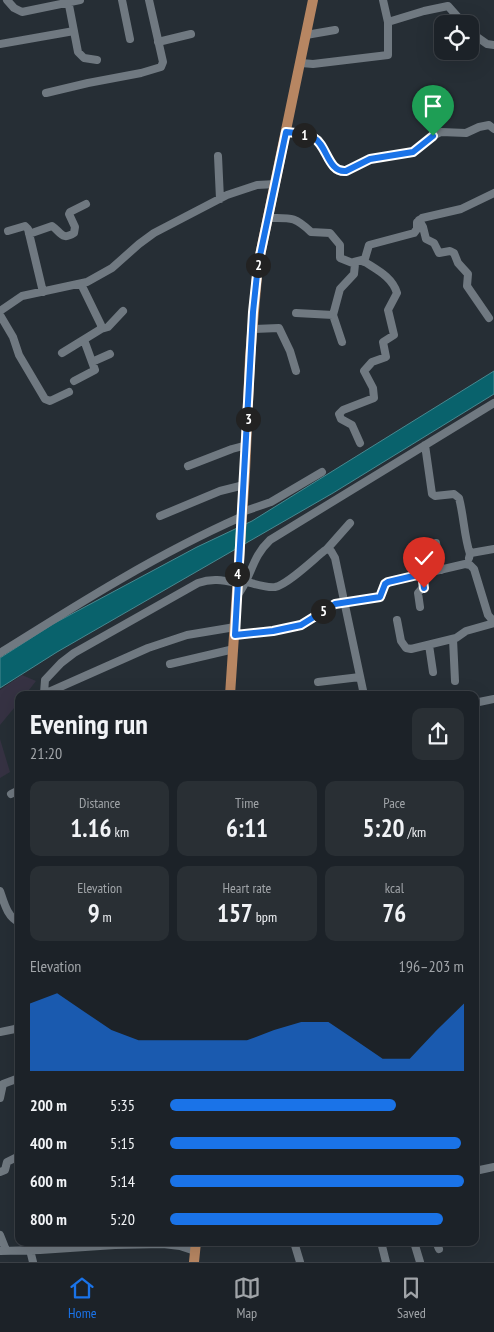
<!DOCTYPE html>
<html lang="en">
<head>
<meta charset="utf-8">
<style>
	:root { --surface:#1c2228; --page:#292f34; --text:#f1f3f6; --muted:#a0a4a8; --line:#3a3f45; --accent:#1a73e8 }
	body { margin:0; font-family:"PT Sans Narrow",sans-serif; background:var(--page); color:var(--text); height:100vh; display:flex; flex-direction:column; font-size:19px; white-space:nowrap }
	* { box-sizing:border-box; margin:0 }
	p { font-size:16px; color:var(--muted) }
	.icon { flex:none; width:28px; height:28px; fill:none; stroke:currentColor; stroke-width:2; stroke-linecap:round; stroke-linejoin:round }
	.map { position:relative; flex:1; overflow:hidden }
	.details { position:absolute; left:15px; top:691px; width:464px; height:555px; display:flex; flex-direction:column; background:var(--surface); border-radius:10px; box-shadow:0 5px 20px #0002,0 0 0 1px var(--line) }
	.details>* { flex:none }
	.buttons { position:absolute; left:434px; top:15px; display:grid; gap:10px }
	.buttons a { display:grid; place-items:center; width:45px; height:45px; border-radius:10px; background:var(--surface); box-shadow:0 5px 20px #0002,0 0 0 1px var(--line); font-size:25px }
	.pin { position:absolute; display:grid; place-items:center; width:42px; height:42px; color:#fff; margin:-51px -21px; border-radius:50% 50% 50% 0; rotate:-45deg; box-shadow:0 0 5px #0007 }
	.pin .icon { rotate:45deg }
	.km { position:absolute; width:25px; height:25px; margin:-12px; border-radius:50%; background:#222; color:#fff; font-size:14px; line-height:25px; text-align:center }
	.round { display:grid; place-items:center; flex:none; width:52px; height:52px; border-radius:10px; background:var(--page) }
	.summary { display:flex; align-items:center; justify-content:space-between; height:85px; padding:0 15px }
	h1 { font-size:28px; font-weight:700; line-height:38px }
	.metrics { display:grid; grid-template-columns:repeat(3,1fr); gap:8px; height:85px; padding:5px 15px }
	.metrics div { display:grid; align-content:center; border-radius:10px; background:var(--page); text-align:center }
	.metrics b { font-size:25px; font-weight:700 }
	.metrics small { font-size:14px; font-weight:400 }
	.metrics p { font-size:14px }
	.chart { height:140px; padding:10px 15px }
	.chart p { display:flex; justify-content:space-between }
	.chart svg { width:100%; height:90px; margin-top:5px; fill:var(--accent); opacity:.7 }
	ul { padding:0 15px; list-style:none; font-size:16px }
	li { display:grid; grid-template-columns:80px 60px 1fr; align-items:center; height:38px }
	li i { height:12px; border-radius:6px; background:var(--accent) }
	.menu { display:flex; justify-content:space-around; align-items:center; height:70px; border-top:1px solid var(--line); background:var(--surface); font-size:14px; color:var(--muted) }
	.menu a { display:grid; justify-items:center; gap:2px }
	.menu .current { color:var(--accent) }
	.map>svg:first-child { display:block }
	.industrial { fill:#363243 }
	.water { fill:#09626c; stroke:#488890 }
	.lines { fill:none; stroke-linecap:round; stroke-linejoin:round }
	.minor { stroke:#707981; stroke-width:8 }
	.major { stroke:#b78662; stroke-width:10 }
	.route-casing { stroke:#fff; stroke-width:10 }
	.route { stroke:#1a73e8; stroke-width:6 }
</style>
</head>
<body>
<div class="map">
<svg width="494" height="1262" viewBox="0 0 494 1262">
	<rect width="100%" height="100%" fill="#262e35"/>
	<!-- industrial -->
	<path class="industrial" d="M 22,675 L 36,681 L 25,695 L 19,695 L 19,702 L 0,725 L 0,690 Z
		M 0,739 L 10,772 L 0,778 Z"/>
	<!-- water -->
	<path class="water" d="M 494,371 L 494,394 L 333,493 L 57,652 L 0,688 L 0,658 L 53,624 L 197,547 L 252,521 Z"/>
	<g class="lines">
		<!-- minor -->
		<path class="minor" d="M 7,0 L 14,8 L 22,12 L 80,0
			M 68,0 L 78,52 L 84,58 L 97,60
			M 122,0 L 130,39
			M 388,22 L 424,11 L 448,6 L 464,24
			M 470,32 L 487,44 L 494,45
			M 306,35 L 335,30
			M 158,42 L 191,34
			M 0,44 L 74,31
			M 301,63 L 313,64 L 388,55 L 388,22 L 383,0
			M 46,93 L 88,83 L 141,73 L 161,67 L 163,62 L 149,0
			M 286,132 C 294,133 306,133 314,138 C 327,145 327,166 342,171 L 350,169 L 370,159 L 413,152 L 433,136 L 441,132 L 466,133 L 479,127 L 489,125 L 494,129
			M 218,156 L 220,199
			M 268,218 C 291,218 294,216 311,232 L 330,233 L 340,245 L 340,258 L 355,264 L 354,274 L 340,289 L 333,315 L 342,342
			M 419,220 L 423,227 L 426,239 L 434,243 L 439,253 L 450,251 L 454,253 L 458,263 L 468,274 L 467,286 L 489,318
			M 8,231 L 25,226 L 28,229 L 43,292
			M 29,234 L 52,226 C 61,232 62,241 74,233 L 75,227 L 69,214 L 70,212 L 86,204
			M 354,262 L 362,260 C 375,269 392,276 397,293 L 388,310 L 394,335 L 383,342 L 386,357 L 372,362 L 364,371 L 373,388 L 374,398 L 343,410 L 339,414 L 341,419 L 352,425 L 360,443
			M 364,262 L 369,245 L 414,233 L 417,229 L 417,222 L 422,218 L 461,209 L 494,193
			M 0,311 L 22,296 L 87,282 L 112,268 L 139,244 L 154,233 L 227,195 L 257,185 L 276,184
			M 296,313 L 333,315
			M 0,315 L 13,337 L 19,355 L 45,399 L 50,401 L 69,392
			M 101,329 L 108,327 L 123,311
			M 252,329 L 279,328 L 290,351 L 296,371
			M 62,353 L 101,329 L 101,325 L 81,284
			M 92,362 L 110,354
			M 74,381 L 95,370 L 84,340
			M 425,445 L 432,494 L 435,496 L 454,494 L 459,498 C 464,517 464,536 470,554
			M 188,466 L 232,449 L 247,445
			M 242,512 L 271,502 L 322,472
			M 160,516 L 220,491 L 244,485
			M 436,543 L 441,570
			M 327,549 L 350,523
			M 469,558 L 470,554 L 471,553 L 494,549
			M 247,582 C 255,584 266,588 275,587 C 287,585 314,559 324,551 L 327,549 L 331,551 L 335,558 L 364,695
			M 237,596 C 252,577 251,558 270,540 L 494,403
			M 420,607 L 418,593 L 424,586 L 422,574
			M 397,620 L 401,641 L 406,648 L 411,649 L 456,638 L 466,631 L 494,623
			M 235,635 L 273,631 L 301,625 L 335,604 L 380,597 L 385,584 L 388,582 L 465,564 L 470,565 L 474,569 L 488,615 L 494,622
			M 453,639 L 455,681
			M 429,645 L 433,672
			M 0,653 C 78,604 157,554 241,517
			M 170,664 L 234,649
			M 318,682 L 360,677
			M 44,693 L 45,680 L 61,663 L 74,653 L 198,583 C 212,578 222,580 237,583
			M 42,695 L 148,648 L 187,635 L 235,627
			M 479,702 L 494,699
			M 11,794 L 19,790
			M 0,891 C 4,902 7,917 19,922
			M 0,1032 L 15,1029 L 19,1026
			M 0,1098 L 3,1084 L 19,1078
			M 475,1171 L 494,1167
			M 0,1172 L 5,1170 L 7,1162 L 19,1156
			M 0,1235 L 6,1250
			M 294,1242 L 300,1262
			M 381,1242 L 386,1262
			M 414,1242 L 420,1262
			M 436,1242 L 439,1249
			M 30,1250 L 33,1262
			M 0,1251 L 40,1250 L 115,1245 L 163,1244 L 180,1246 L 195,1251"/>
		<!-- major -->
		<path class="major" d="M 230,695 L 245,472 L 250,357 L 258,265 L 313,0
			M 194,1262 L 196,1242"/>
	</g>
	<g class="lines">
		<defs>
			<path id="route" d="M 424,588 L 422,574 L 388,582 L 385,584 L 380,597 L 335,604 L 301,625 L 273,631 L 235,635 L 253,312 L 258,265 L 286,132 C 294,133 306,133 314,138 C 327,145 328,173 346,171 L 370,159 L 413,152 L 433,136"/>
		</defs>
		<!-- route casing -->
		<use href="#route" class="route-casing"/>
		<!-- route -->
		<use href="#route" class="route"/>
	</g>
</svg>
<div class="buttons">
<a><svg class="icon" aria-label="locate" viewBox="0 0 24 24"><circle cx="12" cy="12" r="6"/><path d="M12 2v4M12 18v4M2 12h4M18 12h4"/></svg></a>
</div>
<div class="pin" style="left:433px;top:136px;background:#1e9e55"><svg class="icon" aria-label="arrive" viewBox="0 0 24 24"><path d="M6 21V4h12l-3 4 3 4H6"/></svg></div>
<div class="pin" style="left:424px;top:588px;background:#d93025"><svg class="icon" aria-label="check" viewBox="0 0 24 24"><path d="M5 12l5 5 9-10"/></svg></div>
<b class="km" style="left:304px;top:135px">1</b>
<b class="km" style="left:258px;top:265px">2</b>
<b class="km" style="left:248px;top:419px">3</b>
<b class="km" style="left:237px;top:574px">4</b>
<b class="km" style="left:323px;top:611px">5</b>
<section class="details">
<div class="summary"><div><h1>Evening run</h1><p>21:20</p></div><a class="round"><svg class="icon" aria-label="share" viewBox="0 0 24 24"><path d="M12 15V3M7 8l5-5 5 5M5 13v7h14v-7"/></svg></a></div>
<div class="metrics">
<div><p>Distance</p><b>1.16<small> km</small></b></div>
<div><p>Time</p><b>6:11</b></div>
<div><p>Pace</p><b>5:20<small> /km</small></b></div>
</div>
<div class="metrics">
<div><p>Elevation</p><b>9<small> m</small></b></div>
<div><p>Heart rate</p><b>157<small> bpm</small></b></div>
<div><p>kcal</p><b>76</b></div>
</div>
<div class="chart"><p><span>Elevation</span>196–203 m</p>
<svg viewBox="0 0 160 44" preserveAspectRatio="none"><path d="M0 44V11L10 6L20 15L30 24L40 29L50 29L60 29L70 29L80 29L90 24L100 20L110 20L120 29L130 38L140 38L150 24L160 11V44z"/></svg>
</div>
<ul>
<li><b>200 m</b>5:35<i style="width:77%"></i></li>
<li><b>400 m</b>5:15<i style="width:99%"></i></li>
<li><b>600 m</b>5:14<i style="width:100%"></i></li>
<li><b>800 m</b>5:20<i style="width:93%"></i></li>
</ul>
</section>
</div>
<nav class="menu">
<a class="current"><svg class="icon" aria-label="home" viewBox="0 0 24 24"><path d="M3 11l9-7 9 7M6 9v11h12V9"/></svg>Home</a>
<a><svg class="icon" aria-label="map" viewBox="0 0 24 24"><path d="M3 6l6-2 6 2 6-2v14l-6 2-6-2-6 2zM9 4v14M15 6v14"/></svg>Map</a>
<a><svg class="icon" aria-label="saved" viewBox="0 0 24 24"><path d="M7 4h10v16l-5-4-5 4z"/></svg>Saved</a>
</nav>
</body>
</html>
